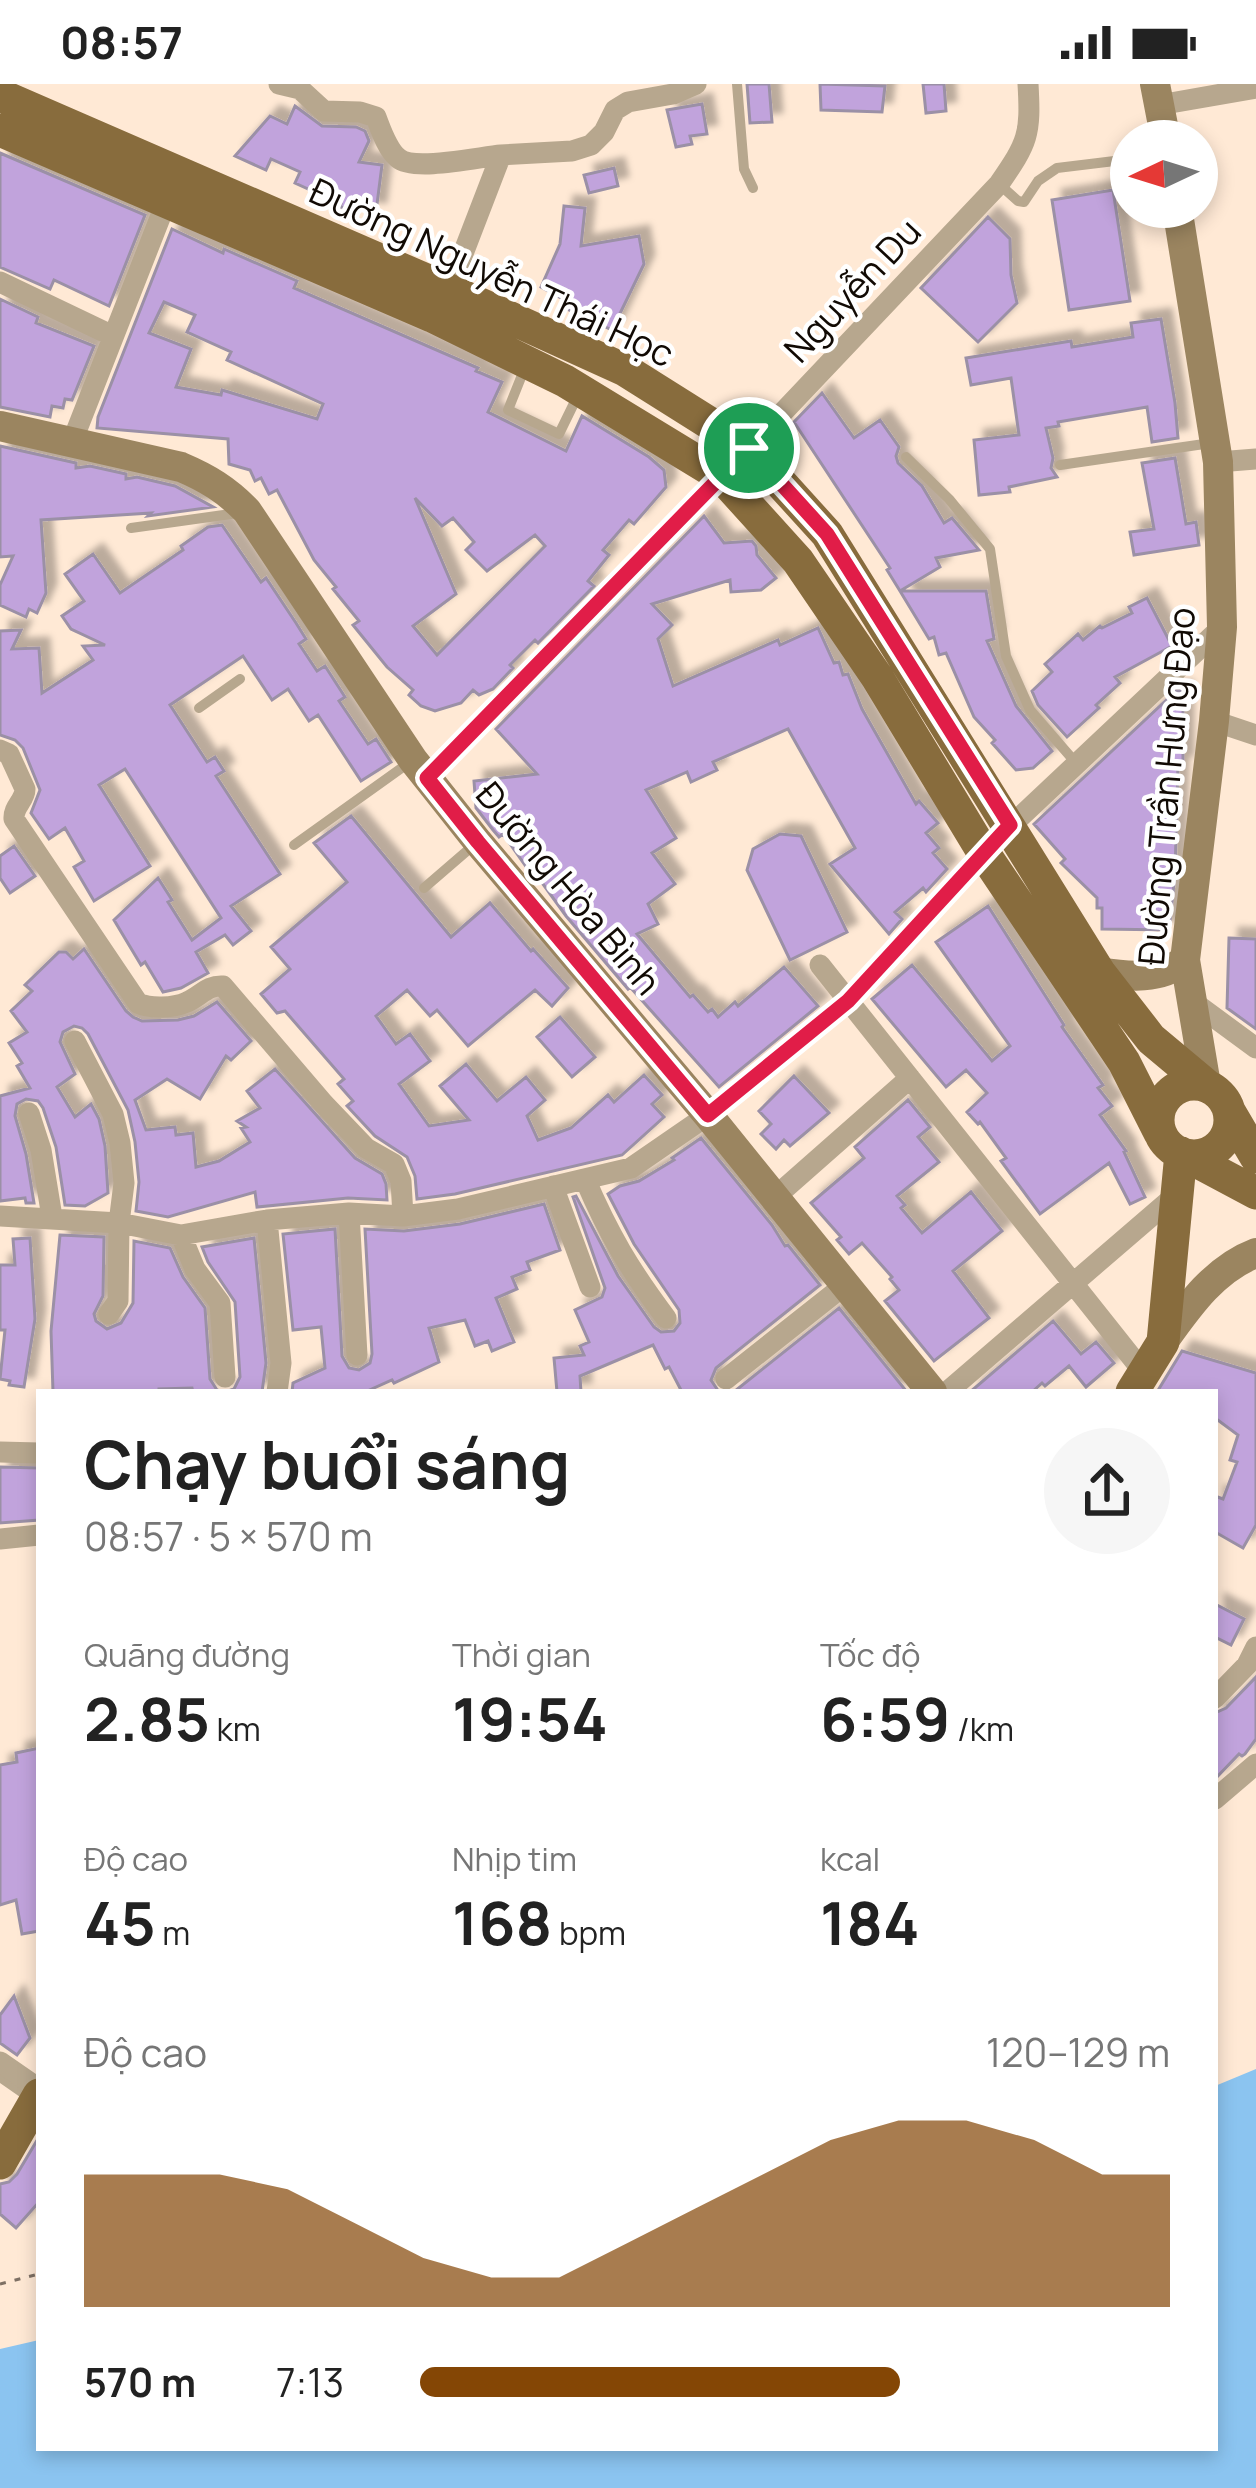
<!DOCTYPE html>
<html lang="vi">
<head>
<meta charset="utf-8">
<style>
	:root { --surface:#fff; --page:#f6f6f6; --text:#222; --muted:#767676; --accent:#844605 }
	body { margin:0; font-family:Manrope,sans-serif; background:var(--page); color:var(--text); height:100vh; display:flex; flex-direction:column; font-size:45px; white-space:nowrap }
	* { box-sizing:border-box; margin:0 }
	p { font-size:39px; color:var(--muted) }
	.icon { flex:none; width:66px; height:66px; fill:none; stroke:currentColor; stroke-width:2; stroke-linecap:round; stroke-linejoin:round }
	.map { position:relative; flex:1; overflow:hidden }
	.side { position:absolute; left:36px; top:1305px; width:1182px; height:1062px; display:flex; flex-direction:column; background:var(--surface); border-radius:0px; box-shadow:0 6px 18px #0003 }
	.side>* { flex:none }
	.needle { width:78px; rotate:266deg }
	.buttons { position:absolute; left:1110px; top:36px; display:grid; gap:24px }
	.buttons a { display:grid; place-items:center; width:108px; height:108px; border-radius:50%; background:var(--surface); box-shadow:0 6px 18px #0003; font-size:60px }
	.pin { position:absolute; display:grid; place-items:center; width:102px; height:102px; color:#fff; margin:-51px; border:6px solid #fff; border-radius:50%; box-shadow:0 3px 12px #0007 }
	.round { display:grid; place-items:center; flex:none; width:126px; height:126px; border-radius:63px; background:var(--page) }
	.head { display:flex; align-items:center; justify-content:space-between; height:204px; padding:0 48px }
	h1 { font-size:66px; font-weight:700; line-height:90px }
	.metrics { display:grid; grid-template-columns:repeat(3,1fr); gap:18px; height:204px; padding:12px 48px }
	.metrics div { display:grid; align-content:center }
	.metrics b { font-size:60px; font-weight:700 }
	.metrics small { font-size:33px; font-weight:400 }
	.metrics p { font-size:33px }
	.chart { height:336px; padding:24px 48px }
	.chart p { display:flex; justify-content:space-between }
	.chart svg { width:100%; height:216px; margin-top:12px; fill:var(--accent); opacity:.7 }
	ul { padding:0 48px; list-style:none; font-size:39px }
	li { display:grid; grid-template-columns:192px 144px 1fr; align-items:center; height:90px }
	li i { height:30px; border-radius:15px; background:var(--accent) }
	.status { display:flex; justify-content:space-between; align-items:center; height:84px; padding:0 60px; background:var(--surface); direction:ltr }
	.status svg { height:33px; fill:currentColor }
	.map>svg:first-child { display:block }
	.water { fill:#8bc4f0 }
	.building { fill:#c1a3dc; stroke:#9b90a6; stroke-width:3; fill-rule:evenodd; filter:url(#shadow) }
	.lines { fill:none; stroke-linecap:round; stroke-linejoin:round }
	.path { stroke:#7e7064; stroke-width:3; stroke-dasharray:6 9; stroke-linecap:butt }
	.lane { stroke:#b7a78e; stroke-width:10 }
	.street { stroke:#b7a78e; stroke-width:21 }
	.secondary { stroke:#9b8560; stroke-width:30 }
	.primary { stroke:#886c3d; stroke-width:33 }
	.route-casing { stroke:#fff; stroke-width:24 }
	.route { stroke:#e11d48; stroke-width:15 }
	.labels { text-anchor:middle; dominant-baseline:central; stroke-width:9; stroke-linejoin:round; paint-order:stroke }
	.street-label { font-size:36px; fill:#110a04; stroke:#fff }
</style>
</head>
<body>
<div class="status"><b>08:57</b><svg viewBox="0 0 49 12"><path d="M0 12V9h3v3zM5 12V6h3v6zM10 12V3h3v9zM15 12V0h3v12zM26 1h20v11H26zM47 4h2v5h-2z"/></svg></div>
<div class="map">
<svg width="1256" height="2404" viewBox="0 0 1256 2404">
	<defs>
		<filter id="shadow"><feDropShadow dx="10" dy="-10" stdDeviation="3" flood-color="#0004"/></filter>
	</defs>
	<rect width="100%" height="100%" fill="#ffe9d5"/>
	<!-- water -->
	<path class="water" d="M 1256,1985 L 1256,2404 L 0,2404 L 0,2265 L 39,2256 L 39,2364 L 1215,2364 L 1215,2002 Z"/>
	<!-- building -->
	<path class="building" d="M 747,0 L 769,0 L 772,38 L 750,39 Z
		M 820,0 L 885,2 L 882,28 L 821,26 Z
		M 923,0 L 944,0 L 946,27 L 926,29 Z
		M 702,20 L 707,50 L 690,52 L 692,60 L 676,63 L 667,26 Z
		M 295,22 L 322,42 L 356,43 L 365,47 L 369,57 L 359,78 L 382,81 L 376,128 L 340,123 L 341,120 L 295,99 L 300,88 L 271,75 L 266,86 L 235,72 L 270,32 L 287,40 Z
		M 0,69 L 145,131 L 109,222 L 54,196 L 50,205 L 0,183 Z
		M 614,84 L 618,102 L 589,109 L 584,91 Z
		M 1113,106 L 1130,217 L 1069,226 L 1052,116 Z
		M 564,122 L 585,124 L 581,162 L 639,152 L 644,180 L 612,246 L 567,225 L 570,219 L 541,203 L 560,160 Z
		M 988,133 L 1010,155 L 1011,191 L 1017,219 L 978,258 L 921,204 Z
		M 172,145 L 223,169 L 224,165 L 297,197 L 294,204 L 478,284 L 476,287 L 502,298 L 488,328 L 566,367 L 582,332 L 649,373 L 664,386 L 666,403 L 634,440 L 629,436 L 603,466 L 609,471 L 588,497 L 594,502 L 538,559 L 535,556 L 510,581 L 513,584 L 493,605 L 479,611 L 473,606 L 461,619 L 435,627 L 421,622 L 409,611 L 413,606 L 387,583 L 353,541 L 359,537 L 333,505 L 336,503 L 314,476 L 277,406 L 269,410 L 261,394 L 255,397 L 250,386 L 229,380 L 228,355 L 97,344 L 98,333 ZM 164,218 L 195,231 L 187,248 L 231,268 L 227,276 L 323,320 L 317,335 L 222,306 L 221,311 L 176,303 L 191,265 L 149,249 ZM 415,414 L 442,442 L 453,434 L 474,458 L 466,466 L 487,487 L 535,451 L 545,462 L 437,571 L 413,542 L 456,510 Z
		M 0,215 L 38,233 L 36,239 L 94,262 L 72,316 L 65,315 L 63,324 L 52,322 L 50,333 L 0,323 Z
		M 1161,235 L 1175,319 L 1178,354 L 1152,358 L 1147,323 L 1058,338 L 1059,342 L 1046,344 L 1053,374 L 1051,384 L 1057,393 L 1009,403 L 1010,408 L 979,411 L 974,356 L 1019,351 L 1011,294 L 971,301 L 966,274 L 1071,257 L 1072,263 L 1133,253 L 1131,239 Z
		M 822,309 L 854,354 L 880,336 L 899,363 L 896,372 L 898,379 L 922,402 L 944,439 L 952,434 L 979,466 L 936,474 L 940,483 L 900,507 L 887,486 L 890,484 L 794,338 Z
		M 0,362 L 76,379 L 76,384 L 90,382 L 126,390 L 126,395 L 137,393 L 175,402 L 213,423 L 148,432 L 151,429 L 41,436 L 46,509 L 37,529 L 29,525 L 26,533 L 0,521 L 0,501 L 13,472 L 0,473 Z
		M 1175,374 L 1186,440 L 1196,438 L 1199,461 L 1134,471 L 1130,448 L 1154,445 L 1142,379 Z
		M 704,432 L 724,459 L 752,457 L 756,462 L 757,471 L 776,494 L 761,506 L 731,508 L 730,496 L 652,520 L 672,541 L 658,555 L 673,602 L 778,556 L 780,561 L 818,544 L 834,579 L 839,578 L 843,591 L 848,590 L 862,625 L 916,720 L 919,717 L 938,739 L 926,749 L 939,764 L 933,769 L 947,785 L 926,808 L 923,804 L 895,828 L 902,835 L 889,850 L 830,780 L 855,764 L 788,645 L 713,678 L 717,686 L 691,698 L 687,688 L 646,706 L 676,754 L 652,769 L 675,800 L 648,820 L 658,840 L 637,850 L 690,913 L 693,911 L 708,928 L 712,925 L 718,933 L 735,918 L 738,922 L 784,883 L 818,922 L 719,1003 L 630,903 L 628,905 L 566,832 L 530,782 L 527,784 L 503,750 L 499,753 L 493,746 L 476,724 L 474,697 L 537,690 L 496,645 Z
		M 222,441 L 261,498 L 266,494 L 296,539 L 306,555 L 299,560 L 317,587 L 325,582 L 345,613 L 339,617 L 368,660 L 376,655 L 391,678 L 361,697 L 318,631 L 309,637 L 288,605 L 272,616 L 243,572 L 170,621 L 207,678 L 215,673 L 224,687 L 216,692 L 280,790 L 231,822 L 251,847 L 233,861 L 225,851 L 196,868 L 208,889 L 181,904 L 163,908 L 145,878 L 141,881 L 114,836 L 158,794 L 172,816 L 168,818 L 192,856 L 221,834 L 125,685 L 99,701 L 150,782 L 94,817 L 74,783 L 84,777 L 65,744 L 49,755 L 31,729 L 40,706 L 23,664 L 15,656 L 0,651 L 0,547 L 21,546 L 12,565 L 39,564 L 42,609 L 93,576 L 83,562 L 105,561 L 71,545 L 62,532 L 84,517 L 65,490 L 93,470 L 120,509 L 183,466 L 181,462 L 208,443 Z
		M 900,507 L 986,507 L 994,555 L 987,557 L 1016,622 L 1052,667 L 1033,684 L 1016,686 L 992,659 L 995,656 L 974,633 L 946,569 L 939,571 L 934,553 L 929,555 Z
		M 1147,514 L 1172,562 L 1115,593 L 1120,599 L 1096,621 L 1099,624 L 1067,653 L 1038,621 L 1032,607 L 1052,588 L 1045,580 L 1078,550 L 1083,556 L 1100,542 L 1102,544 L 1132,529 L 1129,523 Z
		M 1176,607 L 1183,607 L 1183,681 L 1178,681 L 1175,790 L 1169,846 L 1102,845 L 1102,824 L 1097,824 L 1097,814 L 1061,779 L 1065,775 L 1034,740 Z
		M 351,732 L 451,853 L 490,819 L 531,867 L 533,865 L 568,904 L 552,922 L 535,906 L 468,962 L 437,926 L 430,932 L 407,906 L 376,932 L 396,960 L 410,950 L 430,977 L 399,1000 L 429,1042 L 469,1036 L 440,1002 L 466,980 L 497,1017 L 526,993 L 545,1016 L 527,1032 L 538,1056 L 571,1044 L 608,1011 L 614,1018 L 644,991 L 662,1011 L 652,1020 L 664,1033 L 622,1071 L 455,1110 L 417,1115 L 415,1092 L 407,1073 L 375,1052 L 347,1022 L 353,1017 L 338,1000 L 344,995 L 285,927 L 277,929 L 261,910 L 290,885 L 271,863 L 347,798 L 314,759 Z
		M 780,750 L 801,752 L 847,848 L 790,876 L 747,786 L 753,765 Z
		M 14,762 L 35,792 L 10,809 L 0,794 L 0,772 Z
		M 988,822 L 1064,941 L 1062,943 L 1103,1001 L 1098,1004 L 1112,1022 L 1100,1031 L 1126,1067 L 1124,1068 L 1145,1113 L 1130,1120 L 1109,1079 L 1040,1130 L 1001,1077 L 1006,1074 L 980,1038 L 978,1040 L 967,1028 L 987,1009 L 966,986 L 946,1003 L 872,915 L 912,881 L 992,977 L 1010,962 L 936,858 Z
		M 1229,854 L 1256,855 L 1256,945 L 1227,924 Z
		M 84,865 L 126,927 L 133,933 L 142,937 L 178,936 L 194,932 L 217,918 L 251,957 L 231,976 L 226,972 L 200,1015 L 167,995 L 135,1016 L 146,1046 L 175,1043 L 176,1051 L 193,1049 L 196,1083 L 219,1077 L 250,1058 L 241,1044 L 246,1043 L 237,1037 L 260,1024 L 247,1007 L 275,985 L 355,1074 L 382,1090 L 386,1100 L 387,1116 L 348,1114 L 257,1123 L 255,1108 L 168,1133 L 136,1127 L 139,1098 L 135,1058 L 128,1026 L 88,950 L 82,944 L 74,942 L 63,948 L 60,958 L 75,990 L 57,1003 L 75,1033 L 91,1020 L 99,1035 L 105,1062 L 108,1109 L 85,1122 L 65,1121 L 56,1063 L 43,1024 L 38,1017 L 26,1015 L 17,1020 L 15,1032 L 26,1070 L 34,1119 L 26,1119 L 25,1114 L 0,1117 L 0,1012 L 30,1004 L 17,982 L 22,979 L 9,959 L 27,948 L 11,927 L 32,907 L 25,901 L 59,868 L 66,868 L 73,875 Z
		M 560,933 L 595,973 L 572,993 L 537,953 Z
		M 794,992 L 829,1029 L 790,1062 L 784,1056 L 776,1065 L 761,1050 L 771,1040 L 759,1027 Z
		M 908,1016 L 930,1043 L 918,1053 L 939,1078 L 897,1112 L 905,1121 L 901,1124 L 922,1149 L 971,1108 L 1002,1147 L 953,1187 L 989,1234 L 934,1277 L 885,1217 L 899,1206 L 890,1195 L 892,1193 L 862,1159 L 849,1170 L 837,1156 L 841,1153 L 811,1119 L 864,1074 L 855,1063 Z
		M 701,1054 L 772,1141 L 785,1162 L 788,1161 L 820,1201 L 716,1284 L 711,1296 L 719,1308 L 682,1308 L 669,1283 L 665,1285 L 653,1261 L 580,1292 L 581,1308 L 557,1308 L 554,1274 L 584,1271 L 580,1262 L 589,1258 L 575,1226 L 602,1213 L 605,1204 L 573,1113 L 576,1112 L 618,1192 L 654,1243 L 661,1248 L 674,1247 L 680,1239 L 679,1226 L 634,1160 L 608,1110 L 620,1102 L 639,1097 L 674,1076 L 672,1074 Z
		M 544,1120 L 560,1166 L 527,1178 L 530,1186 L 512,1193 L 517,1205 L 496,1214 L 514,1258 L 492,1267 L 488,1257 L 475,1262 L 465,1236 L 429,1244 L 439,1278 L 394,1299 L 392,1296 L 365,1308 L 292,1308 L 293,1299 L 325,1284 L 321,1243 L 293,1246 L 283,1150 L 335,1145 L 342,1272 L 349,1284 L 359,1286 L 370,1279 L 372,1270 L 365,1145 L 404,1147 L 460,1140 Z
		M 60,1151 L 104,1153 L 103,1212 L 94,1230 L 96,1237 L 107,1245 L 121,1239 L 133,1219 L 134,1157 L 170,1164 L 183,1193 L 205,1224 L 210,1295 L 217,1306 L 225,1308 L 234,1305 L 240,1293 L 235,1218 L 208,1178 L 202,1163 L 254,1154 L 266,1279 L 262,1308 L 193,1308 L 192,1304 L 159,1305 L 159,1308 L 53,1308 L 51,1247 Z
		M 30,1154 L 35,1235 L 24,1303 L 9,1301 L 10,1297 L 0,1295 L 5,1246 L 0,1246 L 0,1181 L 15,1181 L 13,1155 Z
		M 839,1224 L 907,1308 L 733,1308 L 735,1307 Z
		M 1053,1237 L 1081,1270 L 1096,1258 L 1114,1279 L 1086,1303 L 1069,1282 L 1045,1302 L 1042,1299 L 1032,1308 L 970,1308 Z
		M 1182,1267 L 1256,1289 L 1256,1441 L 1243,1464 L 1215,1448 L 1215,1412 L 1223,1415 L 1237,1378 L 1230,1376 L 1238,1351 L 1215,1334 L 1215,1308 L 1157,1308 Z
		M 0,1383 L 39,1384 L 39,1436 L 0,1439 Z
		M 1215,1520 L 1244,1535 L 1231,1561 L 1215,1553 Z
		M 1256,1593 L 1256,1655 L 1245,1670 L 1242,1672 L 1239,1670 L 1215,1695 L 1215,1629 L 1226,1624 Z
		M 39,1664 L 39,1847 L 22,1850 L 16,1816 L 0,1821 L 0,1681 L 17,1678 L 16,1669 Z
		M 14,1912 L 30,1954 L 17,1971 L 0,1959 L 0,1931 Z
		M 39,2053 L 39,2118 L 16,2144 L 0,2130 L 0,2100 L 9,2098 L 17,2090 Z"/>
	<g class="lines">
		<!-- path -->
		<path class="path" d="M 0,2200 L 39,2190"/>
		<!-- lane -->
		<path class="lane" d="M 737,0 L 744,85 L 753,104
			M 999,100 L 1018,117 L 1024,118 L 1038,97 L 1057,84 L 1131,75
			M 526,281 L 508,326 L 559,350 L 579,309
			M 906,373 L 949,415 L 990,465 L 1006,572 L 1030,626 L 1076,679
			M 1060,381 L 1211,359
			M 131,444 L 238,429
			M 199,624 L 240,595
			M 294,761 L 410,678
			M 424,804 L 475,760
			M 0,1993 L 33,2016"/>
		<!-- street -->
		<path class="street" d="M 279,0 L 300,5 L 324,27 L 360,28 L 376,33 C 381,46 387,65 398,74 C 414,88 479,73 501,71
			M 1159,21 L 1256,4
			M 0,198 L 113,252
			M 449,206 L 501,71 L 572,67 L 591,61 L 604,48 L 615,26 L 628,18 L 673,10 L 696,0
			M 72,358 L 167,116
			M 1218,378 L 1256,375
			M 1214,637 L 1256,651
			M 0,666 L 9,670 L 25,705 C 25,717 13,722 14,735 L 138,919 C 150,925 174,924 187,918 C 201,912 207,901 223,902 L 324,1020 L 366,1064 L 394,1080 L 401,1097 L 403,1132
			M 427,694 L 749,364 L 999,100 C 1028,58 1031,51 1028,0
			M 820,881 L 1145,1290
			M 1192,917 L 1256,964
			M 75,957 L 113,1030 L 120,1059 L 124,1099 L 119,1139 L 118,1217 L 109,1230
			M 29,1029 L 41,1066 L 52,1133
			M 585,1095 C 609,1151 630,1186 666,1234
			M 553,1102 L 590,1203
			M 775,1113 L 910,994
			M 349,1129 L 357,1271
			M 0,1132 L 119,1139 L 181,1151 L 267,1136 L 349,1129 L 403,1132 L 458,1125 L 631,1084 L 708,1031 L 848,917 L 983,768 L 1222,543
			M 267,1136 L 281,1279 L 277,1308
			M 181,1151 L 195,1185 L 220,1219 L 225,1293
			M 726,1295 L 846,1200
			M 947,1308 L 1177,1110
			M 0,1368 L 39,1369
			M 0,1455 L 39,1451
			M 1215,1614 L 1247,1581 L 1256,1563
			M 1215,1715 L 1256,1680
			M 0,1978 L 39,2005"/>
		<!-- secondary -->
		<path class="secondary" d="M 1155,0 L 1166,57
			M 1177,123 L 1218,378 L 1222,543 L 1214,637 L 1185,876 L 1206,1001
			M 0,342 L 181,383 C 207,394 227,406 247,427 L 413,676 L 478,758 L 708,1031 L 932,1308
			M 1099,888 C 1129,893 1160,896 1185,876
			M 1163,1258 C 1188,1223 1214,1185 1256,1169"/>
		<!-- primary -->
		<path class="primary" d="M 0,11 L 449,206 L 625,286 L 749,364 L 827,450 L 1099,888 L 1151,955 L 1206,1001
			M 0,46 L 432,232 L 565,297 L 721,392 L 798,477 L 877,593 L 983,768 L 1124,978 L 1160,1049
			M1158 1036a36 36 0 1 1 72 0a36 36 0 1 1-72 0Z
			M 1229,1027 L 1256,1073
			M 1132,1308 L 1163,1258 L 1181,1069 L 1256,1109
			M 0,2079 L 39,2011"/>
	</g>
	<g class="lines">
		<defs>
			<path id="route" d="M 749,364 L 827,450 L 1010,741 L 848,917 L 708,1031 L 478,758 L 427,694 Z"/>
		</defs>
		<!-- route casing -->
		<use href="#route" class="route-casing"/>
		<!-- route -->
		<use href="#route" class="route"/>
	</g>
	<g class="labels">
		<!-- street labels -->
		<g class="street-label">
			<text transform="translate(492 188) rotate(25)">Đường Nguyễn Thái Học</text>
			<text transform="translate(852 206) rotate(-47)">Nguyễn Du</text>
			<text transform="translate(1166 702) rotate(-85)">Đường Trần Hưng Đạo</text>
			<text transform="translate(569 804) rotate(50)">Đường Hòa Bình</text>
		</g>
	</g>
</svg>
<div class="buttons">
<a><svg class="needle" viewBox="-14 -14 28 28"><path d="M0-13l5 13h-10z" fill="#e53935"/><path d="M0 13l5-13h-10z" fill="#767676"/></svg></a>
</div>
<div class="pin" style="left:749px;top:364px;background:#1e9e55"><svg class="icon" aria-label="arrive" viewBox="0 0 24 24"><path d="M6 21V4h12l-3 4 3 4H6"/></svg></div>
<section class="side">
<div class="head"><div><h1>Chạy buổi sáng</h1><p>08:57 · 5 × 570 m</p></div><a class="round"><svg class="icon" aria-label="share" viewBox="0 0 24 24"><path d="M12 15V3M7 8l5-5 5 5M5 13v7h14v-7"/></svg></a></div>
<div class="metrics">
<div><p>Quãng đường</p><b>2.85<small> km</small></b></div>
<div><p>Thời gian</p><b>19:54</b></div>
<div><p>Tốc độ</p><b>6:59<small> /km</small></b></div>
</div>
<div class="metrics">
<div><p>Độ cao</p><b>45<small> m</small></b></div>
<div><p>Nhịp tim</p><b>168<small> bpm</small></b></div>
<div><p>kcal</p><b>184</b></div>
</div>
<div class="chart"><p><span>Độ cao</span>120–129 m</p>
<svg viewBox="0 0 160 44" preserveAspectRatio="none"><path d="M0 44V17L10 17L20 17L30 20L40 27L50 34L60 38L70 38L80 31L90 24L100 17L110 10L120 6L130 6L140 10L150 17L160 17V44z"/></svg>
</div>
<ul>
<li><b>570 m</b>7:13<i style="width:64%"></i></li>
</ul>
</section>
</div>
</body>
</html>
